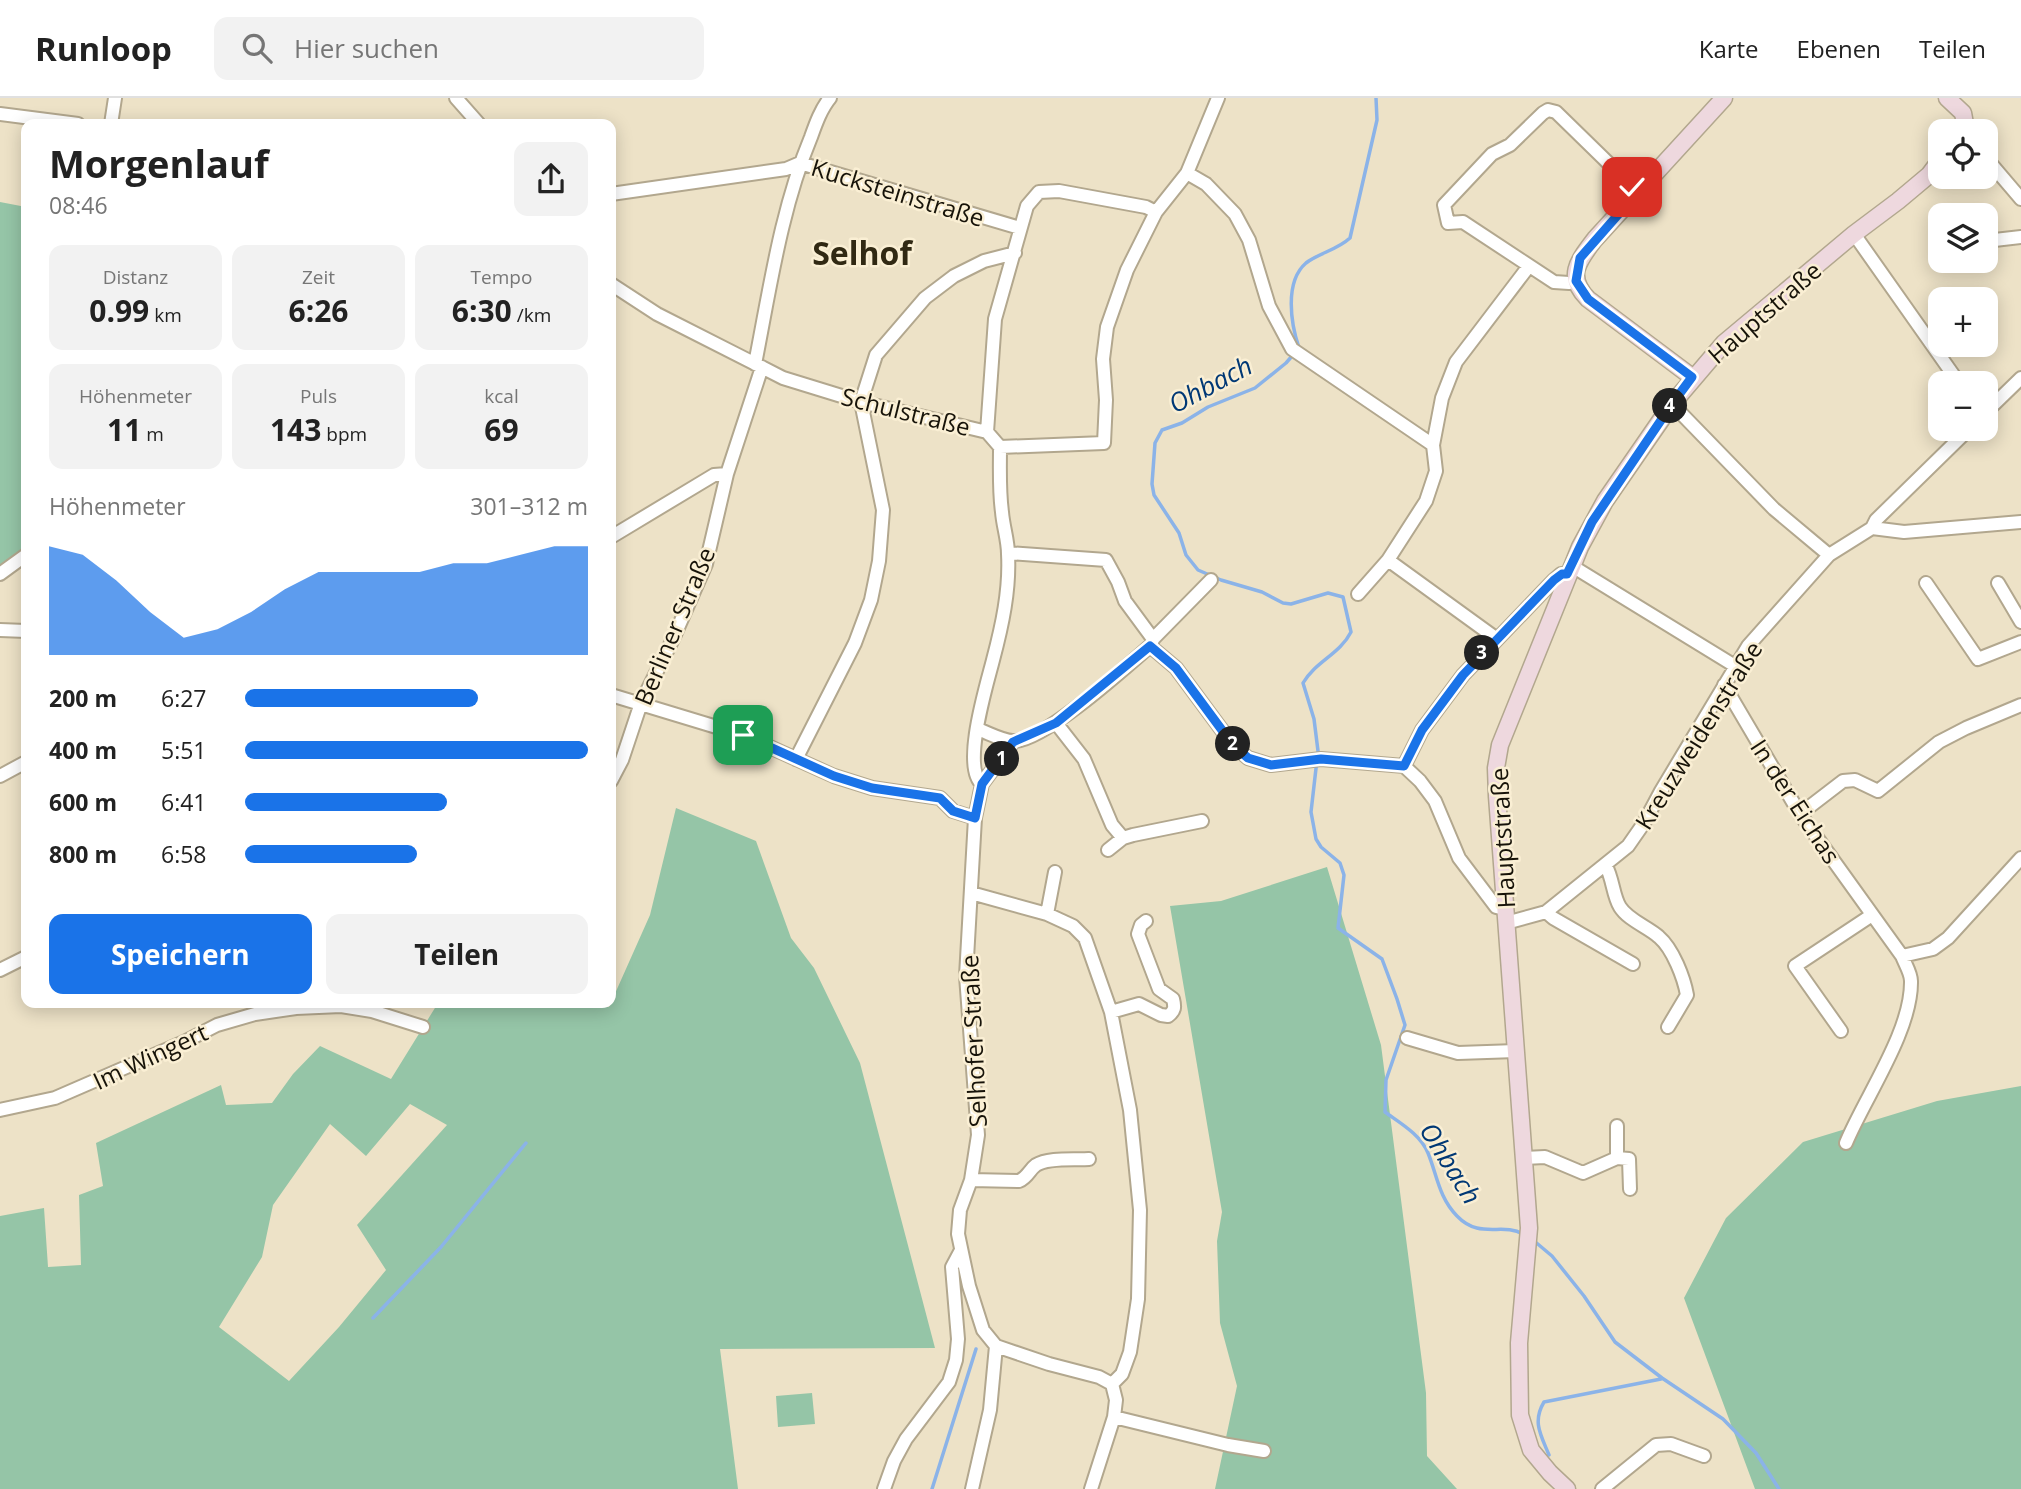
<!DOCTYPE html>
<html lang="de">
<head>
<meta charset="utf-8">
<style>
	:root { --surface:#fff; --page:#f2f2f2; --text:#222; --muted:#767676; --line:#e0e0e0; --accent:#1a73e8 }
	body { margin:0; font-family:"Open Sans",sans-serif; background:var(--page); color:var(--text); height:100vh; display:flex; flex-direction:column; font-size:26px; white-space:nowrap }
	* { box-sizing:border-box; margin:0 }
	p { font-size:23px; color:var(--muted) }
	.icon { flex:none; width:38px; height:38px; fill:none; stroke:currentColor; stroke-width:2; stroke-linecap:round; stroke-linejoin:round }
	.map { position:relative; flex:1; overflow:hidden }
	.drawer { position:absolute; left:21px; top:21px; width:595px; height:889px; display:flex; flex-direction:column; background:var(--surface); border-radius:14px; box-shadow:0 4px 18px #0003 }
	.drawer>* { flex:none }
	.controls { position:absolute; left:1928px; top:21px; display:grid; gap:14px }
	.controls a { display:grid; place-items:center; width:70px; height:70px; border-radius:14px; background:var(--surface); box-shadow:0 4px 18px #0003; font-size:35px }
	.pin { position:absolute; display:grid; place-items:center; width:60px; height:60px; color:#fff; margin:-30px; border-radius:14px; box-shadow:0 4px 10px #0006 }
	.km { position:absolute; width:35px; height:35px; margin:-18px; border-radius:50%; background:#222; color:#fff; font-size:19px; line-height:35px; text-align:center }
	.round { display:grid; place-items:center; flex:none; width:74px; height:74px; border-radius:14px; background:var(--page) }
	.overview { display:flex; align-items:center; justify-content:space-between; height:119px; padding:0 28px }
	h1 { font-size:38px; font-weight:700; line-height:52px }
	.figures { display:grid; grid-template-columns:repeat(3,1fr); gap:10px; height:119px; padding:7px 28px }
	.figures div { display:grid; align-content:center; border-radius:14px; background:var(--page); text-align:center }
	.figures b { font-size:30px; font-weight:700 }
	.figures small { font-size:19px; font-weight:400 }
	.figures p { font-size:19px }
	.chart { height:196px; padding:14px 28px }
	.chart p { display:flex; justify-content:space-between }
	.chart svg { width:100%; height:126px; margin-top:7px; fill:var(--accent); opacity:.7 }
	.cta { display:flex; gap:14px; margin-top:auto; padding:14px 28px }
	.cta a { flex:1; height:80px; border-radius:14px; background:var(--accent); color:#fff; font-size:28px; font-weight:700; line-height:80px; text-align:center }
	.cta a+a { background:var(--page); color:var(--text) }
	ul { padding:0 28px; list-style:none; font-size:23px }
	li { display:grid; grid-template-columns:112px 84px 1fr; align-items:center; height:52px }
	li i { height:18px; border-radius:9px; background:var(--accent) }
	header { display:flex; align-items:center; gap:42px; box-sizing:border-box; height:98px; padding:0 35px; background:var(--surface); border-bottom:2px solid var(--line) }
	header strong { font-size:33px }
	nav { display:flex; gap:38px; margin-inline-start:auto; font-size:24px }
	.search { width:490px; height:63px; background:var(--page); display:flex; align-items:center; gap:18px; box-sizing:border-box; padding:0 24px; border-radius:14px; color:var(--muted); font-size:26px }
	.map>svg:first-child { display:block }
	.green { fill:#95c5a7; fill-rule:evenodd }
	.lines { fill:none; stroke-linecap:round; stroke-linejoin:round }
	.stream { stroke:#8bb3e8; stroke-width:3.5 }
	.street-casing { stroke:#b2a78e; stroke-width:16 }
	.secondary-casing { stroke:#b2a78e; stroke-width:19 }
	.street { stroke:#fff; stroke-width:12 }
	.secondary { stroke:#eed8de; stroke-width:16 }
	.route-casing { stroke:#fff; stroke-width:14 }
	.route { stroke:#1a73e8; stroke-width:9 }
	.labels { text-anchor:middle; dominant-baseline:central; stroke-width:5; stroke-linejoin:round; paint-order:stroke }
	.street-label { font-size:24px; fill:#171309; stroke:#faefd4 }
	.water-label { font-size:26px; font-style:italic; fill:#003875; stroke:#faefd4 }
	.district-label { font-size:32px; font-weight:bold; fill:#312913; stroke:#faefd4 }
</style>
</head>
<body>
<header>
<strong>Runloop</strong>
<div class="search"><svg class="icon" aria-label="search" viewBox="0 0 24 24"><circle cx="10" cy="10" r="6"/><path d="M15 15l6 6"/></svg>Hier suchen</div>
<nav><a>Karte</a><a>Ebenen</a><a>Teilen</a></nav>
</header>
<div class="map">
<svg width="2021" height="1391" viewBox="0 0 2021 1391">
	<rect width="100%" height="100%" fill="#ede2c7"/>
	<!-- green -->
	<path class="green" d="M 0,104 L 26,109 L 26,470 L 2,466 L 0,468 Z
		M 676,710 L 756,743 L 791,840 L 814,870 L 860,965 L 935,1250 L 720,1251 L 738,1391 L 0,1391 L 0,1118 L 44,1110 L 48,1169 L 81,1167 L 79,1097 L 103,1088 L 96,1045 L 221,987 L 226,1007 L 272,1005 L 293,976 L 320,948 L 391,981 L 438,905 L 587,905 L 609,909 L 650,817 ZM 410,1006 L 447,1027 L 357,1127 L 386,1172 L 339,1229 L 289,1283 L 219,1229 L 262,1159 L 273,1107 L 330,1026 L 366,1058 Z
		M 1327,769 L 1381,947 L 1426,1295 L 1427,1358 L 1457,1391 L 1215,1391 L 1237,1288 L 1220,1225 L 1217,1143 L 1222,1114 L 1170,808 L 1221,803 Z
		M 2021,988 L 2021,1391 L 1755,1391 L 1684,1200 L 1726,1120 L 1803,1044 L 1937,1003 Z
		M 812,1295 L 815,1326 L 778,1329 L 776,1298 Z"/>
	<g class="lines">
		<!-- stream -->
		<path class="stream" d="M 1376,0 L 1377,22 L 1350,140 C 1337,152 1319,155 1306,165 C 1284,184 1291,226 1299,250 L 1286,265 L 1255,290 L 1208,309 L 1182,325 L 1162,332 L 1155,345 L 1152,386 L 1154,397 L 1179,435 L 1186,457 L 1198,472 L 1221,482 L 1262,494 L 1283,505 L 1291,506 L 1328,495 L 1343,499 L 1351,534 C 1340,556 1315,564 1303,585 L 1314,621 L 1318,653 L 1311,714 L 1316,741 L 1321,749 L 1340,765 L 1344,777 L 1338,830 L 1382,861 L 1397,901 L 1405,927 L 1386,982 L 1385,1014 C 1400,1025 1420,1036 1428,1055 C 1437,1077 1439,1100 1457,1118 C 1480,1142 1502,1124 1523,1136
			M 1533,1142 L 1552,1158 L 1584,1198 L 1615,1244 L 1662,1280 L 1723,1321 L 1756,1355 L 1779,1391
			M 373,1220 L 441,1149 L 526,1045
			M 1549,1357 C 1541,1337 1532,1324 1544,1304 L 1661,1281
			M 932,1391 L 976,1251"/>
		<defs>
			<path id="street" d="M 456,0 L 479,26
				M 0,16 L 78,26
				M 111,26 L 115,0
				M 1986,60 L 2021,101
				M 1187,75 L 1206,86 L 1235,116 L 1249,142 L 1269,208 L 1292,251 L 1433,347 L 1436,373 L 1426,403 L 1388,462 L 1497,541
				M 611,96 L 786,71 L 800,65 L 1020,130
				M 1854,136 L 1959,285
				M 1986,143 L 2021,139
				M 1576,183 L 1569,185 L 1554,184 L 1463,124 L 1448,125 L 1444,107 L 1492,56 L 1510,47 L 1543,15 L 1548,12 L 1556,14 L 1638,94
				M 611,186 L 657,216 L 783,280 L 861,304 L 987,334 L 1000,349
				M 755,266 C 770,190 781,111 811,39 C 816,25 821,11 830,0
				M 1672,306 L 1774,411 L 1829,457
				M 1986,314 L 2021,280
				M 987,334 L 995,221 L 1027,108 L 1039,94 L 1059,93 L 1146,109 L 1156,114
				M 1433,347 L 1442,300 L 1456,264 L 1529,168
				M 1000,349 L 1104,345 L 1106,302 L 1103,261 L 1107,229 L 1127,172 L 1156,114 L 1187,75 L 1218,0
				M 1872,430 L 1904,434 L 2021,424
				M 611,439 L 714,377 L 727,376
				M 1008,455 L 1106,462 L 1118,484 L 1125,503 L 1153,541
				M 1572,468 L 1735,568
				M 0,476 L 26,457
				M 1926,485 L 1978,561 L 2021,544
				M 1998,485 L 2021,524
				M 1358,496 L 1388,462
				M 0,532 L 26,533
				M 1150,548 L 1176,570 L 1233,647 L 1248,660 L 1271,667 L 1321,661 L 1404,668
				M 1151,548 L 1153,541 L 1211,482
				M 1724,587 L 1800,716 L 1902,858 C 1905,866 1911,875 1911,883 C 1912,933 1865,999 1846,1045
				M 611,597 L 743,637 L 834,678 L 872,690 L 940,700 L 953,713 L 975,720
				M 1056,625 L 1084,661 L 1112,727 L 1123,740
				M 977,631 C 987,634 1002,643 1013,643 C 1042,645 1126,569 1150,548
				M 796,661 L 855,545 L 871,502 L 879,463 L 883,412 L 861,304 L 876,257 L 925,200 L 954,178 L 984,163 L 1015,155
				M 1404,668 L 1422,632 L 1463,577 L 1554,482 L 1561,476 L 1567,476
				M 1404,668 L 1420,683 L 1435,703 L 1459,760 L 1496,809 L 1505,811
				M 0,678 L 26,664
				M 611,683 L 622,662 L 641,605 L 673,541 L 706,466 L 727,376 L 762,269
				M 982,686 C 961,669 987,586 993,562 C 1002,528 1010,492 1008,456 C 1008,442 1003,428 1002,414 C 999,392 1000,371 1000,349
				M 1800,716 L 1843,683 L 1855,682 L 1878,693 L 1939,644 L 1966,630 L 2021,607
				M 1108,752 L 1123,740 L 1133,737 L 1202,723
				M 1606,768 C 1613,781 1613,798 1620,809 C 1628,822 1648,829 1659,839 C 1673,851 1684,880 1687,897 L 1668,929
				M 971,795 L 1047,816 L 1073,828 L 1085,840 L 1111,914 L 1130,1012 L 1140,1112 L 1138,1201 L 1130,1254 L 1122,1276 L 1112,1286
				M 1546,814 L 1553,820 L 1633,866
				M 1047,816 L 1055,774
				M 1506,825 L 1546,814 L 1628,748 L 1644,725 L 1661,693 L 1748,548 L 1829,457 L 1872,430 L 1876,422 L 1969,331
				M 1902,858 L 1933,851 L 1948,840 L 2021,760
				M 0,872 L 26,859
				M 1111,914 L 1139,906 L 1161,917 L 1168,918 C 1175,913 1175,909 1173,901 L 1159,891 L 1138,836 L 1141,827 L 1146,823
				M 1841,933 L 1795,868 L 1872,817
				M 1407,940 L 1458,955 L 1516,953
				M 0,1012 L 55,1000 L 184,944 L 217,927 L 255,916 L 296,910 L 341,908 L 372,913 L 423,929
				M 1524,1060 L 1545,1059 L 1583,1075 L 1617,1060 L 1629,1061 L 1630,1091
				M 1617,1060 L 1617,1028
				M 971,1082 L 1019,1083 C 1028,1079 1029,1072 1036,1067 C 1048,1059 1075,1062 1089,1061
				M 996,1248 L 1049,1266 L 1099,1279 L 1112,1286 L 1116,1302 L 1114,1319 L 1091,1391
				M 1114,1319 L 1228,1347 L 1264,1353
				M 884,1391 L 894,1363 L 906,1341 L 949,1284 L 956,1262 L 958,1241 L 952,1169 L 960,1154
				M 972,1391 L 990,1312 L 996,1248 L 983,1232 L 969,1188 L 958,1136 L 960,1112 L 971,1082 L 978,1037 L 966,878 L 975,720 L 982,686 L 1013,644
				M 1602,1391 L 1656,1347 L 1671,1346 L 1704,1358"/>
			<path id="secondary" d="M 1947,0 L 1963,15 L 1965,26 L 1961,33
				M 1692,279 L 1588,201 C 1565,178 1579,162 1595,141 L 1724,0
				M 1567,1391 L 1550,1375 L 1531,1352 L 1520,1317 L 1519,1245 L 1529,1130 L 1497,698 L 1496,670 L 1500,647 L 1580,449 L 1605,403 L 1672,306 L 1724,245 L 1854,136 L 1898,103 L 1929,77 L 1941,61"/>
		</defs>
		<!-- street casing -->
		<use href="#street" class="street-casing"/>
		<!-- secondary casing -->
		<use href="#secondary" class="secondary-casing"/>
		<!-- street -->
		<use href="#street" class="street"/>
		<!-- secondary -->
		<use href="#secondary" class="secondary"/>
	</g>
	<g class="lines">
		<defs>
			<path id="route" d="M 743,637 L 834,678 L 872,690 L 940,700 L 953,713 L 975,720 L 982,686 L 1013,644 L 1056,625 L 1150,548 L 1176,570 L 1233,647 L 1248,660 L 1271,667 L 1321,661 L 1404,668 L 1422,632 L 1463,577 L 1554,482 L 1562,476 L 1567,476 L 1592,424 L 1672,306 L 1692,279 L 1588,201 L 1576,183 L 1580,160 L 1638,94 L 1632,89"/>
		</defs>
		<!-- route casing -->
		<use href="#route" class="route-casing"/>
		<!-- route -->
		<use href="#route" class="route"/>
	</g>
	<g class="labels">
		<!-- street labels -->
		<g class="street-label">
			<text transform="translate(898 94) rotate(17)">Kucksteinstraße</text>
			<text transform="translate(1764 214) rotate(-41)">Hauptstraße</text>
			<text transform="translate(906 313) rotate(14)">Schulstraße</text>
			<text transform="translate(674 528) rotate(-67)">Berliner Straße</text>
			<text transform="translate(1698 637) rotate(-58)">Kreuzweidenstraße</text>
			<text transform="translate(1796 703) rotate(57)">In der Eichas</text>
			<text transform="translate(1502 740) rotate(-93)">Hauptstraße</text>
			<text transform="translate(973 943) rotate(-93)">Selhofer Straße</text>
			<text transform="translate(150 958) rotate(-25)">Im Wingert</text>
		</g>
		<!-- water labels -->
		<g class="water-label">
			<text transform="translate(1210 286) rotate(-28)">Ohbach</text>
			<text transform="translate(1451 1065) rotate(58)">Ohbach</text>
		</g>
		<!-- district labels -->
		<g class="district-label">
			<text x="862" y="154">Selhof</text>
		</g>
	</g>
</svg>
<div class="controls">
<a><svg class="icon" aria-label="locate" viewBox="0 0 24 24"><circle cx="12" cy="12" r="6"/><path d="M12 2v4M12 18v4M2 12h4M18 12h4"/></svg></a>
<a><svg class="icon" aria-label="layers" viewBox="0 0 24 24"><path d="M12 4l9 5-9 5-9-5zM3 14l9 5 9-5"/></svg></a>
<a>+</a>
<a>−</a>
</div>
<div class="pin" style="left:743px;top:637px;background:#1e9e55"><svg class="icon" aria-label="arrive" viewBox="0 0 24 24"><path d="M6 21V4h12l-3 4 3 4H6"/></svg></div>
<div class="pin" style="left:1632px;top:89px;background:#d93025"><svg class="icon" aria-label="check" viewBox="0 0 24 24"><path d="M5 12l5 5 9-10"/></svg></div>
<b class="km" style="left:1002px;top:661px">1</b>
<b class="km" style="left:1233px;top:646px">2</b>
<b class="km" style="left:1482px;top:555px">3</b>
<b class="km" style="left:1670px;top:308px">4</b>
<section class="drawer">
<div class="overview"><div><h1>Morgenlauf</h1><p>08:46</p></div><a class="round"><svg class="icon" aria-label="share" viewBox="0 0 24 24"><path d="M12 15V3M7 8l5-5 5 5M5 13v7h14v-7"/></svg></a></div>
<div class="figures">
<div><p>Distanz</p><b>0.99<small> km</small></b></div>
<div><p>Zeit</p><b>6:26</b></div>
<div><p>Tempo</p><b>6:30<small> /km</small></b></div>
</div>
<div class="figures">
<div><p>Höhenmeter</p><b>11<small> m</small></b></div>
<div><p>Puls</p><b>143<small> bpm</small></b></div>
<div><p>kcal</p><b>69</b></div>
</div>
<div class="chart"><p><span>Höhenmeter</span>301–312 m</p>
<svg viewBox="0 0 160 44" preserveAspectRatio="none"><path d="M0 44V6L10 9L20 18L30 29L40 38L50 35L60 29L70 21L80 15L90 15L100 15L110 15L120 12L130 12L140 9L150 6L160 6V44z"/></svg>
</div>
<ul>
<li><b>200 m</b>6:27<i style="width:68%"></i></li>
<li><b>400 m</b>5:51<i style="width:100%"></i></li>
<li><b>600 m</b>6:41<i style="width:59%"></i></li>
<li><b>800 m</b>6:58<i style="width:50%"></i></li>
</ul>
<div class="cta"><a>Speichern</a><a>Teilen</a></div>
</section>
</div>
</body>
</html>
